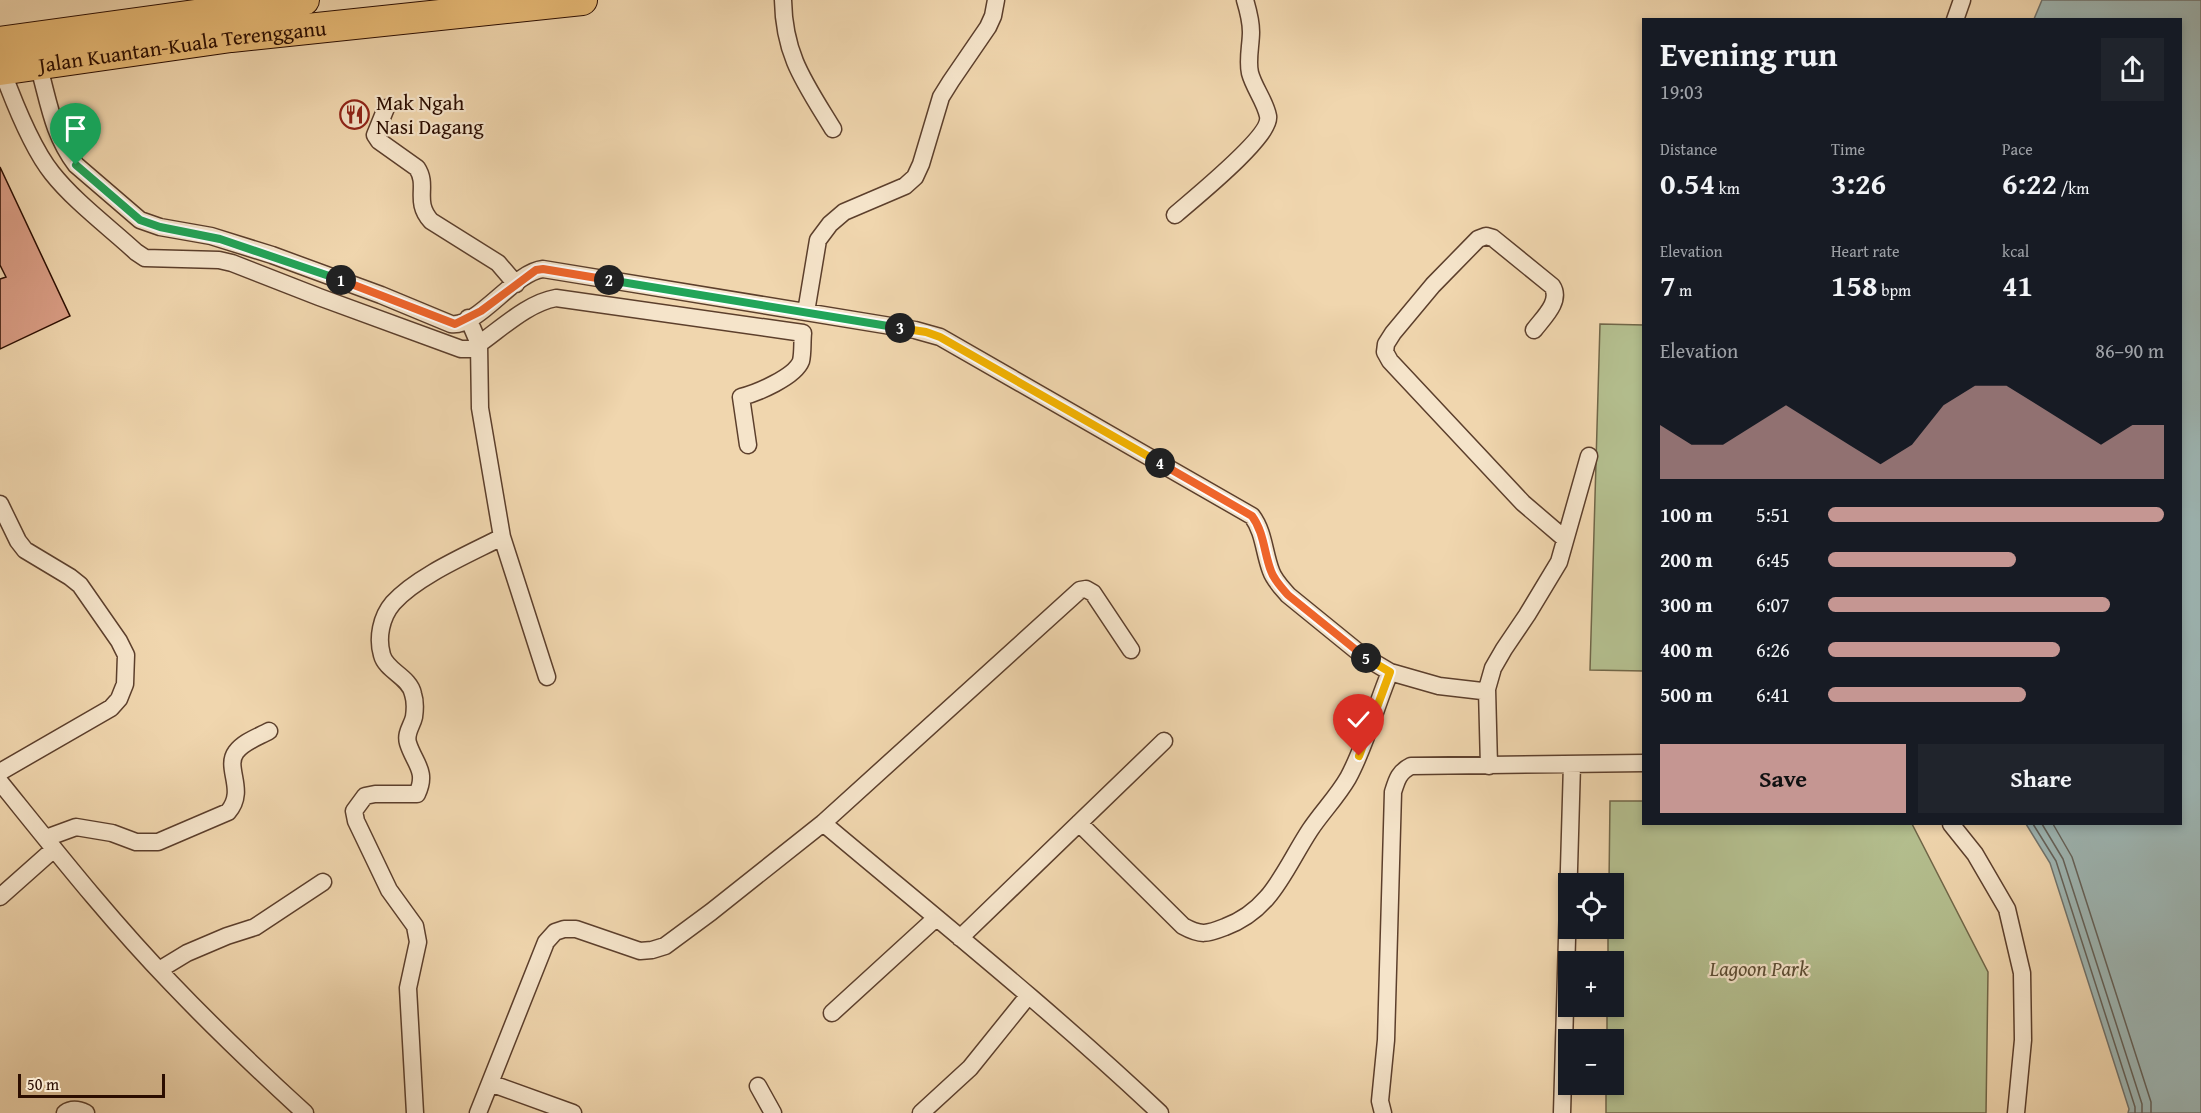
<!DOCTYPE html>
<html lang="en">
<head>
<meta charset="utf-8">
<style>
	:root { --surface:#171b24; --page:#20242c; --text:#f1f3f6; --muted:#9ea1a6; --accent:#c59692 }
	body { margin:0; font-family:"Gentium Book Plus",serif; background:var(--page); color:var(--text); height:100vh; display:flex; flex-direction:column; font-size:22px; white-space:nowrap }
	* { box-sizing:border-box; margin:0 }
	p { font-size:20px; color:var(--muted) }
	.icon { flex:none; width:33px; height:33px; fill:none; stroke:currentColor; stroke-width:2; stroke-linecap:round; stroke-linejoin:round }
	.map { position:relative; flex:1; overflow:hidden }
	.side { position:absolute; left:1642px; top:18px; width:540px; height:807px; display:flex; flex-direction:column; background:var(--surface); border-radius:0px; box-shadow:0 3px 9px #0003 }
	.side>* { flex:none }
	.controls { position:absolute; left:1558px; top:873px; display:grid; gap:12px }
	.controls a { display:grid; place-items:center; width:66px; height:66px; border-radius:0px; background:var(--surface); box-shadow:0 3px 9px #0003; font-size:30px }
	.scale { position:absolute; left:18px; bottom:15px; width:147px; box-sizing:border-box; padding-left:6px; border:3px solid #2b0d00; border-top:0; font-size:16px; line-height:21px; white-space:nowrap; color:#2b0d00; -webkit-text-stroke:4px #f5e4ca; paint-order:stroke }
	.pin { position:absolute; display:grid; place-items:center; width:51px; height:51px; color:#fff; margin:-62px -26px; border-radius:50% 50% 50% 0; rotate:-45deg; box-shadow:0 0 6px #0007 }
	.pin .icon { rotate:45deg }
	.km { position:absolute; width:30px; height:30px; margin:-15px; border-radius:50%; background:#222; color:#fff; font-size:16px; line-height:30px; text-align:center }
	.round { display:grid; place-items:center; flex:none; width:63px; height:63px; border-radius:0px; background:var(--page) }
	.headline { display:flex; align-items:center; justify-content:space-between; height:102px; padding:0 18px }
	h1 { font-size:33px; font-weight:700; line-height:45px }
	.figures { display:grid; grid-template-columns:repeat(3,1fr); gap:9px; height:102px; padding:6px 18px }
	.figures div { display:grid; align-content:center }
	.figures b { font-size:30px; font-weight:700 }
	.figures small { font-size:16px; font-weight:400 }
	.figures p { font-size:16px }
	.chart { height:168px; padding:12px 18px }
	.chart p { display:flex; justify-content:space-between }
	.chart svg { width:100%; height:108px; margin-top:6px; fill:var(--accent); opacity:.7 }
	.button { display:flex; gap:12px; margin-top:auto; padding:12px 18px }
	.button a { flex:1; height:69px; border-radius:0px; background:var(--accent); color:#111; font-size:24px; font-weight:700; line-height:69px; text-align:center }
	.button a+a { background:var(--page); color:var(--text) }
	ul { padding:0 18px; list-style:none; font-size:20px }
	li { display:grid; grid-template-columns:96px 72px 1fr; align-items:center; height:45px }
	li i { height:15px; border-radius:8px; background:var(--accent) }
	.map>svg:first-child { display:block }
	.green { fill:#b4bf8f; stroke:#706648; stroke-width:1.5 }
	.water { fill:#9eb7b5; stroke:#70736d; stroke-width:1.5 }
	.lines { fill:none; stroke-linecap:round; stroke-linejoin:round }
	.shore { stroke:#64625a; stroke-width:1.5 }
	.building { fill:#da9d85; stroke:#2b0d00; stroke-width:1.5 }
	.street-casing { stroke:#5c3f2c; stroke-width:19 }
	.highway-casing { stroke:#2b0d00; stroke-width:32 }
	.street { stroke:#f5e4ca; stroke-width:16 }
	.highway { stroke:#e8bb77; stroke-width:30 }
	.split-1-casing { stroke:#fff; stroke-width:12 }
	.split-2-casing { stroke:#fff; stroke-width:12 }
	.split-3-casing { stroke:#fff; stroke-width:12 }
	.split-4-casing { stroke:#fff; stroke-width:12 }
	.split-5-casing { stroke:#fff; stroke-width:12 }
	.split-6-casing { stroke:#fff; stroke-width:12 }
	.split-1 { stroke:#22a559; stroke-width:8 }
	.split-2 { stroke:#f0652b; stroke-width:8 }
	.split-3 { stroke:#22a559; stroke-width:8 }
	.split-4 { stroke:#f5b400; stroke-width:8 }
	.split-5 { stroke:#f0652b; stroke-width:8 }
	.split-6 { stroke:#f5b400; stroke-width:8 }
	.labels { text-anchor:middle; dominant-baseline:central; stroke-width:4.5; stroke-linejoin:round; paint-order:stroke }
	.street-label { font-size:21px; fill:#2b0d00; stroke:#f5e4ca }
	.poi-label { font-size:21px; fill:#2b0d00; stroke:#f5e4ca; text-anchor:start }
	.park-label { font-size:21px; font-style:italic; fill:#5b4b32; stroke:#f5e4ca }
</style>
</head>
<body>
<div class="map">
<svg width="2201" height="1113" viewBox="0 0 2201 1113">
	<rect width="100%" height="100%" fill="#f0d6ae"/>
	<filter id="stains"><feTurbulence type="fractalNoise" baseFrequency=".00333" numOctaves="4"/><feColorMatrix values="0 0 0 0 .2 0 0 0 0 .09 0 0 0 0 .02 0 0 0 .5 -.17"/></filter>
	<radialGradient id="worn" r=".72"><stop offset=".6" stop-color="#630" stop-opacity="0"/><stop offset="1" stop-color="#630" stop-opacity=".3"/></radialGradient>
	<!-- green -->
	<path class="green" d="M 1600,324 L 1644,325 L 1644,671 L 1590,670 Z
		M 1610,801 L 1644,801 L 1644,824 L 1912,824 L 1988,972 L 1986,1113 L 1606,1113 L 1606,1085 L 1614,1084 L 1614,1040 L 1607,1039 L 1607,1007 L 1614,1006 L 1614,962 L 1608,961 L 1608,929 L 1614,928 L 1614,884 L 1609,883 Z"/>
	<!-- water -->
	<path class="water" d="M 2042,0 L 2201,0 L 2201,1113 L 2128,1113 L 2129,1109 L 2050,863 L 2026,824 L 2181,824 L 2181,20 L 2034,19 Z"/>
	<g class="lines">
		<!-- shore -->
		<path class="shore" d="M 2033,824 L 2056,861 L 2135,1107 L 2135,1113
			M 2042,824 L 2063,859 L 2142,1104 L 2142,1113
			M 2053,824 L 2072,857 L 2151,1102 L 2151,1113"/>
	</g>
	<!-- building -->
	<path class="building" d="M 0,167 L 70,316 L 0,349 L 0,279 L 6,277 L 0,265 Z"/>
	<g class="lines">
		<defs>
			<path id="street" d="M 783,0 C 784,56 805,83 833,129
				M 1955,20 L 1962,0
				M 38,64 C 49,102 52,133 76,165 L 140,220 L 160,227 L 211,236 L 272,255 L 381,295 L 451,324 C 478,328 514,272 543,269 L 915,330 L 940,337 L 1252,516 C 1264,532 1264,553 1271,571 C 1274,580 1282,588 1288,595 L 1363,656 L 1390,672 L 1439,686 L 1482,691 L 1487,689
				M 2,70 C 13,100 32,148 52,173 C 74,201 110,228 136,252 L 145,258 L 219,260 L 232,263 L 319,297 L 461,349 L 470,349 L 479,344 C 503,327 528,303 556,298 L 803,333 C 802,342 803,353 801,361 C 795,377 757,393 741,397 L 748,445
				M 386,108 L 375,135 L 379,141 L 417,168 C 429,186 413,201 431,221 L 498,263 L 516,284
				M 1175,215 C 1192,200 1272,136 1268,116 C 1265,101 1254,88 1250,73 C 1247,60 1251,45 1251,32 C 1251,21 1248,10 1245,0
				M 806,312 L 818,240 L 830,224 L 844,212 L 905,186 L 915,177 L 921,164 L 941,97 L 951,81 L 988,27 L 993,16 L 996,0
				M 468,318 L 479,344 L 480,408 L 502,537 L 547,677
				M 1534,330 C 1543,318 1562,301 1552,286 L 1493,238 L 1486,236 L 1478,239 L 1433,285 L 1393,333 L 1386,344 L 1385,352 L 1390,361 L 1523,503 L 1565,539
				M 0,504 L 18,541 L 25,550 L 70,577 L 80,585 L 119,641 L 126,655 L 125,684 L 119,699 L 111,708 L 0,772
				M 1489,766 L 1487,689 L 1493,668 L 1504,649 L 1527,615 L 1559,562 L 1589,456
				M 0,782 C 55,850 110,920 171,983 C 214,1028 259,1071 305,1113
				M 823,823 C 936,918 1052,1011 1160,1113
				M 1079,823 L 1183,926 C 1201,936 1207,934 1225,927 C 1272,910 1285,868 1310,830 C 1322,812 1337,797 1348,778 C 1365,747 1376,706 1390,672
				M 1951,824 L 1975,854 L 2007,909 L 2022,973 L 2023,1040 L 2016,1113
				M 46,838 L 76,827 L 112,833 L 136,842 L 158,842 L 228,812 C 247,790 224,768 236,752 C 243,742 258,737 269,731
				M 0,897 L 54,849
				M 960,938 L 1164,741
				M 159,970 L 187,953 L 227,936 L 255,927 L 323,882
				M 832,1013 L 936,918
				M 490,1083 L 573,1113
				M 758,1086 L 773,1113
				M 65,1113 C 72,1108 78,1109 86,1113
				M 415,1113 L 408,988 L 418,942 L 415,926 L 389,890 L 356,821 L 354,811 L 365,796 L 375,794 L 417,794 C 428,771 414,763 408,743 C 405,733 412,726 414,717 C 415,710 415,700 413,694 C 410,677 386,671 382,655 C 377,638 381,617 393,603 C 417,576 469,554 502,537
				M 478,1113 L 546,942 L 555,932 L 564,929 L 576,929 L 640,951 L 652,950 L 665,946 L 711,912 L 823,823 L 1080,590 L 1086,589 L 1093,593 L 1131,650
				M 921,1113 L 970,1068 L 1028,996
				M 1383,1113 L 1380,1101 L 1386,1040 L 1393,792 C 1397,779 1399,772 1411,766 L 1644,763
				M 1562,1113 L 1572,764"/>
			<g id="highway">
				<path d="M 0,42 L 304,0"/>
				<path id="s1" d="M 0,70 L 231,37 L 582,0"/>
			</g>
		</defs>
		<!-- street casing -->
		<use href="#street" class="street-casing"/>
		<!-- highway casing -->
		<use href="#highway" class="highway-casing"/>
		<!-- street -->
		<use href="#street" class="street"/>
		<!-- highway -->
		<use href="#highway" class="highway"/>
	</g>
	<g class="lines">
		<defs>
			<path id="split-1" d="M 76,165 L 140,220 L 160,227 L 220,239 L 341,280"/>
			<path id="split-2" d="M 341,280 L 455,324 L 481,311 L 536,270 L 543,269 L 609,280"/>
			<path id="split-3" d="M 609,280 L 900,328"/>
			<path id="split-4" d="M 900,328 L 926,332 L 940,337 L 1160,463"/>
			<path id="split-5" d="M 1160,463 L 1252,516 C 1264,532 1264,553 1271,571 C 1274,580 1282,588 1288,595 L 1366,658"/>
			<path id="split-6" d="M 1359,756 L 1390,672 L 1366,658"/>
		</defs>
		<!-- split-1 casing -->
		<use href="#split-1" class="split-1-casing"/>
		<!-- split-2 casing -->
		<use href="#split-2" class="split-2-casing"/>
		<!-- split-3 casing -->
		<use href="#split-3" class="split-3-casing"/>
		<!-- split-4 casing -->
		<use href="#split-4" class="split-4-casing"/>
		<!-- split-5 casing -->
		<use href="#split-5" class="split-5-casing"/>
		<!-- split-6 casing -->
		<use href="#split-6" class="split-6-casing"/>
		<!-- split-1 -->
		<use href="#split-1" class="split-1"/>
		<!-- split-2 -->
		<use href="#split-2" class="split-2"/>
		<!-- split-3 -->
		<use href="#split-3" class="split-3"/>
		<!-- split-4 -->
		<use href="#split-4" class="split-4"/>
		<!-- split-5 -->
		<use href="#split-5" class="split-5"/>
		<!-- split-6 -->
		<use href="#split-6" class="split-6"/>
	</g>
	<!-- icons -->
	<defs>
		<symbol id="restaurant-ring" viewBox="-11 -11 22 22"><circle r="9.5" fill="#f5e4ca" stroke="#8f2418" stroke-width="1.5"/><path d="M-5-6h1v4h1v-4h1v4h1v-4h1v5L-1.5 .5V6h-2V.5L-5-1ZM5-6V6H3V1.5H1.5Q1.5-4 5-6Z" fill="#8f2418"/></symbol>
	</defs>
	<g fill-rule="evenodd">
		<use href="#restaurant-ring" x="338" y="98" width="33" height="33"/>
	</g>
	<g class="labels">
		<!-- street labels -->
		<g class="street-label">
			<text stroke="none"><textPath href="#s1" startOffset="184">Jalan Kuantan-Kuala Terengganu</textPath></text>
		</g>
		<!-- poi labels -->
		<g class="poi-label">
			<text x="376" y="102">Mak Ngah<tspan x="376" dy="24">Nasi Dagang</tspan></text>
		</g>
		<!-- park labels -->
		<g class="park-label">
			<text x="1759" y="968">Lagoon Park</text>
		</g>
	</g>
	<rect width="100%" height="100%" filter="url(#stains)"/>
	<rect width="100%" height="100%" fill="url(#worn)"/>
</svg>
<div class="controls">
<a><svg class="icon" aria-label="locate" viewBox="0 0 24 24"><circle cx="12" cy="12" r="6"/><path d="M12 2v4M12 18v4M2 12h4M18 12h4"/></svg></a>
<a>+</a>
<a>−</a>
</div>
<div class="scale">50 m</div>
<div class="pin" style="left:76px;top:165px;background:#1e9e55"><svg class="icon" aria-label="arrive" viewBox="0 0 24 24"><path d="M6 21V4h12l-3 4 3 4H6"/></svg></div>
<div class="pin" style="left:1359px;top:756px;background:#d93025"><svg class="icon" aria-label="check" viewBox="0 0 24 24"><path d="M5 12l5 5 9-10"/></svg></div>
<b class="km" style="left:341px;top:280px">1</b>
<b class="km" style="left:609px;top:280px">2</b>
<b class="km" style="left:900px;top:328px">3</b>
<b class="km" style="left:1160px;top:463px">4</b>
<b class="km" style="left:1366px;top:658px">5</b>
<section class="side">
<div class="headline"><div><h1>Evening run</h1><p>19:03</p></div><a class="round"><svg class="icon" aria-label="share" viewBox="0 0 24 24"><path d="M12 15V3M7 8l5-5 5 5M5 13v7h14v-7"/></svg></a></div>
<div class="figures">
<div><p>Distance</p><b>0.54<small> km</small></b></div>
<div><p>Time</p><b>3:26</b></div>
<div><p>Pace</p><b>6:22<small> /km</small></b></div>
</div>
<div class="figures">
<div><p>Elevation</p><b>7<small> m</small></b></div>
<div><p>Heart rate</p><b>158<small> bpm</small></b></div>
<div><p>kcal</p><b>41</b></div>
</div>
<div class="chart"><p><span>Elevation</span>86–90 m</p>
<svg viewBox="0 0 160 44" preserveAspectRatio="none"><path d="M0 44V22L10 30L20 30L30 22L40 14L50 22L60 30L70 38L80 30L90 14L100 6L110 6L120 14L130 22L140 30L150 22L160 22V44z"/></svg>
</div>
<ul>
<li><b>100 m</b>5:51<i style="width:100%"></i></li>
<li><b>200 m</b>6:45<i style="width:56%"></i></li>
<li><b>300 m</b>6:07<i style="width:84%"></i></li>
<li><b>400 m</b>6:26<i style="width:69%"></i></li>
<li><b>500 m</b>6:41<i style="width:59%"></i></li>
</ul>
<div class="button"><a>Save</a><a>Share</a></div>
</section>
</div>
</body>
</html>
